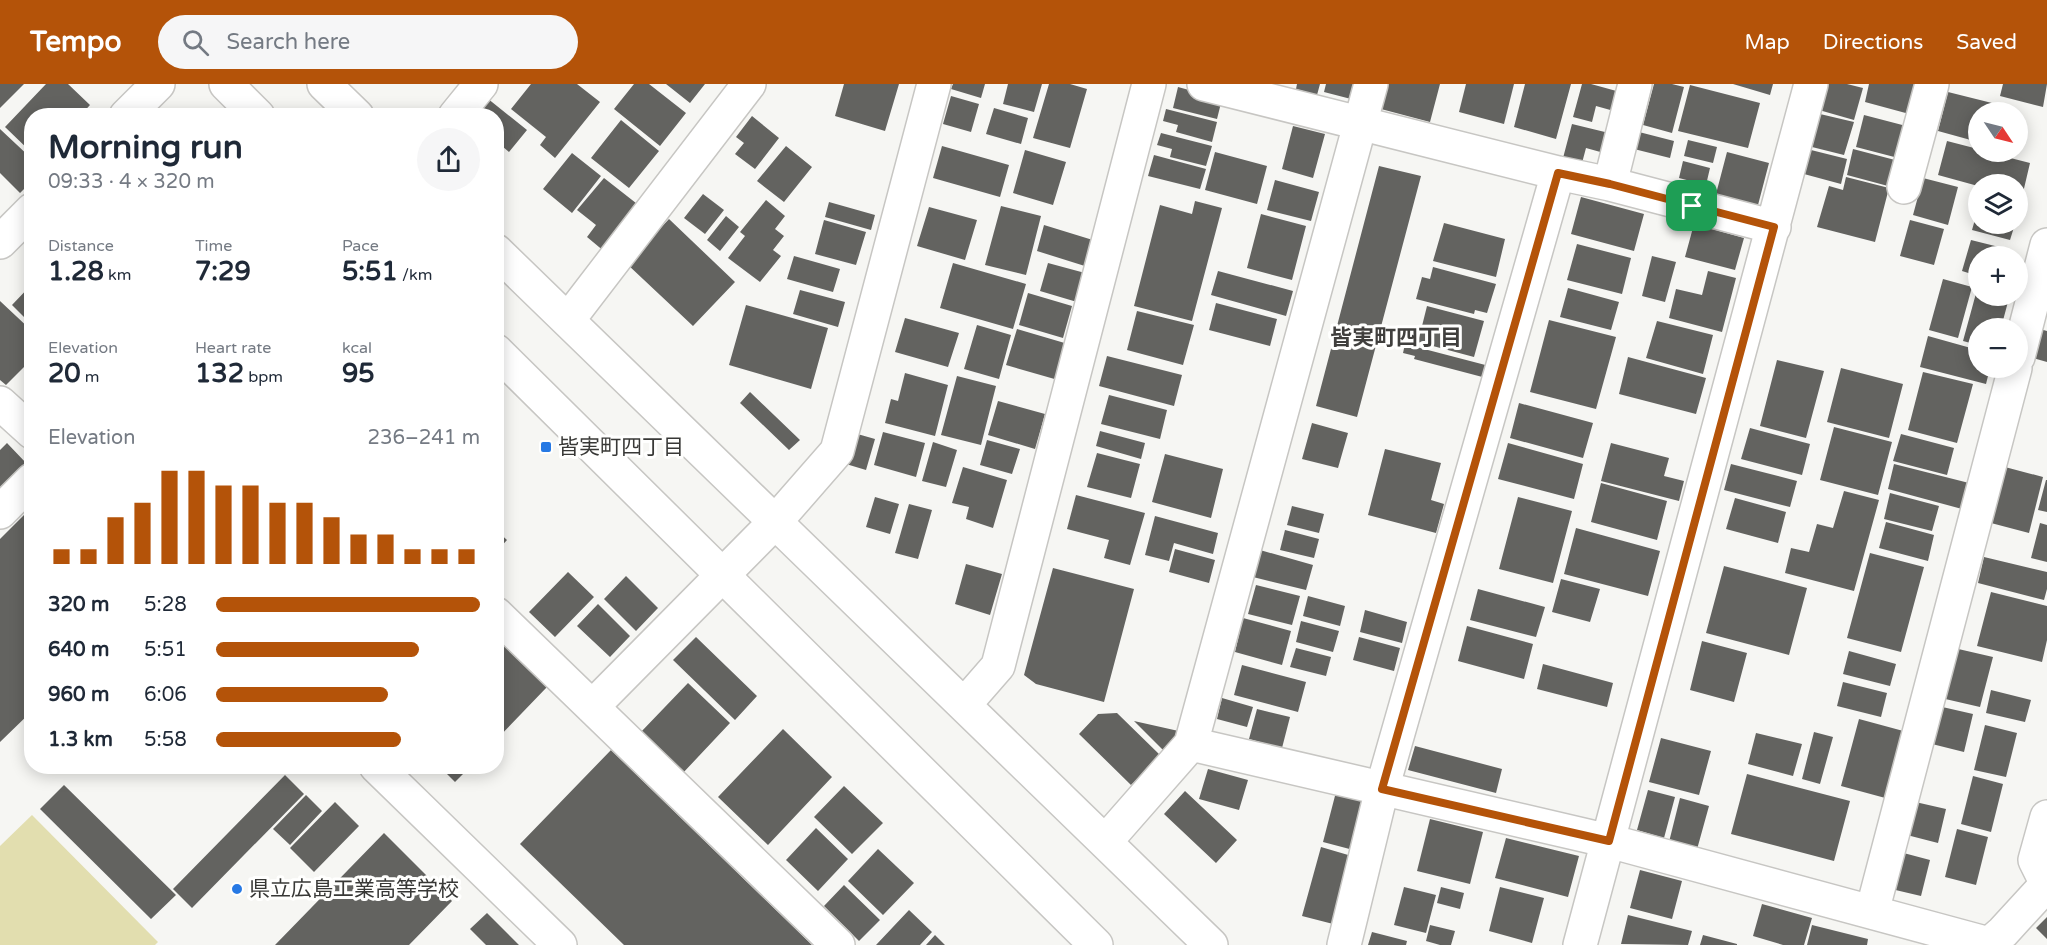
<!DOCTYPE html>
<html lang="en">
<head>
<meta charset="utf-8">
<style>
	:root { --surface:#fff; --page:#f6f6f7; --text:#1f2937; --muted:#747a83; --accent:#b45309 }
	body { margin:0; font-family:"Varela Round","Noto Sans JP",sans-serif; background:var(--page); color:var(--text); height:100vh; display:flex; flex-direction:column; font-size:22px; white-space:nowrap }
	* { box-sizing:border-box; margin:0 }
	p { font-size:20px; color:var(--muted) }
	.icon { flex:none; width:33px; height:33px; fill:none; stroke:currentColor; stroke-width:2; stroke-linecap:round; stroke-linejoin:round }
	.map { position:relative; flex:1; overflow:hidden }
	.drawer { position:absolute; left:24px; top:24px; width:480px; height:666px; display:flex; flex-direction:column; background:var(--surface); border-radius:24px; box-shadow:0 3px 15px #0003 }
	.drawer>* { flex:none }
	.needle { width:39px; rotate:125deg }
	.fabs { position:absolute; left:1968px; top:18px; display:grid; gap:12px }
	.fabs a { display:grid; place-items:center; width:60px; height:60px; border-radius:50%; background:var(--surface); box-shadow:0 3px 15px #0003; font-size:30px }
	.pin { position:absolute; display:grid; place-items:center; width:51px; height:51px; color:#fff; margin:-26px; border-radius:12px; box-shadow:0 3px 9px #0006 }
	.round { display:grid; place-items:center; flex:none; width:63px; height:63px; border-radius:32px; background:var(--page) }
	.headline { display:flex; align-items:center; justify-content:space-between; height:102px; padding:0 24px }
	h1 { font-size:33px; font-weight:800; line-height:45px }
	.figures { display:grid; grid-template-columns:repeat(3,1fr); gap:9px; height:102px; padding:6px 24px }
	.figures div { display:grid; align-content:center }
	.figures b { font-size:26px; font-weight:800 }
	.figures small { font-size:16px; font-weight:400 }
	.figures p { font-size:16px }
	.chart { height:168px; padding:12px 24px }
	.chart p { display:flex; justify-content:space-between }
	.chart svg { width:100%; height:108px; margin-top:6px; stroke:var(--accent); stroke-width:6 }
	ul { padding:0 24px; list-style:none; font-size:20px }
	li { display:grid; grid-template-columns:96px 72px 1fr; align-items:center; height:45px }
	li i { height:15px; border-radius:8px; background:var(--accent) }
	header { display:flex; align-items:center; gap:36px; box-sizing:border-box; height:84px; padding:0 30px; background:var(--accent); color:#fff }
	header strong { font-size:28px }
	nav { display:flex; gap:33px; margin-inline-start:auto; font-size:21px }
	.search { width:420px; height:54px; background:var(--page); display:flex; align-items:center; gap:15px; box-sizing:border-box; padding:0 21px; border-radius:33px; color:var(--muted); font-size:22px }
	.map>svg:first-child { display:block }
	.green { fill:#e2deaf }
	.building { fill:#636360 }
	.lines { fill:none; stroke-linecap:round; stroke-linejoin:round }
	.minor-casing { stroke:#c7c6c3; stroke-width:36 }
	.minor { stroke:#fff; stroke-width:33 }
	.route-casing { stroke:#fff; stroke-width:12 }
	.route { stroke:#b45309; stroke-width:8 }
	.poi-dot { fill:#2779e4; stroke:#fffffe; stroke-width:2 }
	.labels { text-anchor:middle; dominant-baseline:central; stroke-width:6; stroke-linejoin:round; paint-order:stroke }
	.poi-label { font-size:21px; fill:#383836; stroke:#fffffe; text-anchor:start }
	.neighbourhood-label { font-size:22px; font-weight:bold; fill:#403f3d; stroke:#fffffe }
</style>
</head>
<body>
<header>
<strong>Tempo</strong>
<div class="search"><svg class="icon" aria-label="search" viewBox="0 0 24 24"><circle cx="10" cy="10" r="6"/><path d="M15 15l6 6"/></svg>Search here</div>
<nav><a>Map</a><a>Directions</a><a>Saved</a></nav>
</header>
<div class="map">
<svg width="2047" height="861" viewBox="0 0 2047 861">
	<rect width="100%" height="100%" fill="#f6f6f3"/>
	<!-- green -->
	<path class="green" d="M 32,731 L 158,858 L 155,861 L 0,861 L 0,762 Z"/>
	<!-- building -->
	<path class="building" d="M 0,0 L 24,0 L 0,24 Z
		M 46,0 L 68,0 L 90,21 L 80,32 L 32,32 L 32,69 L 5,43 Z
		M 531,0 L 577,0 L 600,18 L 555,74 L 540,61 L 546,53 L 511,25 Z
		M 634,0 L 649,0 L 686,29 L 660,62 L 614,25 Z
		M 666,0 L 705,0 L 690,19 Z
		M 844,0 L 899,0 L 885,47 L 835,32 Z
		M 953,0 L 985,0 L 981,14 L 951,5 Z
		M 1008,0 L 1042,0 L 1034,28 L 1003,20 Z
		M 1049,0 L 1070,0 L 1087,5 L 1070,64 L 1033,54 Z
		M 1297,0 L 1320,0 L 1317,11 L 1296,5 Z
		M 1326,0 L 1355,0 L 1351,15 L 1324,8 Z
		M 1387,0 L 1440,0 L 1430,38 L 1381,25 Z
		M 1466,0 L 1514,0 L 1504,40 L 1459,28 Z
		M 1525,0 L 1571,0 L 1556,55 L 1514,43 Z
		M 1582,0 L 1591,0 L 1620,8 L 1614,27 L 1596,22 L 1592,38 L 1573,33 Z
		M 1654,0 L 1672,0 L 1684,3 L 1672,49 L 1643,41 Z
		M 1733,0 L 1773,0 L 1770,11 Z
		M 1826,0 L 1847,0 L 1863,4 L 1854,36 L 1819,26 Z
		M 1869,0 L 1921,0 L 1913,31 L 1865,18 Z
		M 2003,0 L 2047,0 L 2043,23 L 2000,12 Z
		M 1690,1 L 1760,19 L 1748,64 L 1678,47 Z
		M 1178,3 L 1222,15 L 1217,35 L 1173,24 Z
		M 1948,8 L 1996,20 L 1994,28 L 1978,28 L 1978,58 L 1938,47 Z
		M 951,12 L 979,20 L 971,48 L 943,40 Z
		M 487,14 L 527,46 L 509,68 L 496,57 L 496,32 L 474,32 Z
		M 994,24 L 1028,34 L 1021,60 L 986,50 Z
		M 1166,25 L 1217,38 L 1212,58 L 1176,48 L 1178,41 L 1163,37 Z
		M 1820,30 L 1854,38 L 1844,71 L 1812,63 Z
		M 1864,31 L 1910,43 L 1902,75 L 1856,63 Z
		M 752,32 L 779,54 L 755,85 L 735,70 L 744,59 L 736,53 Z
		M 621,36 L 659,67 L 629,104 L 591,74 Z
		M 1572,40 L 1609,49 L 1604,69 L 1586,64 L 1582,79 L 1563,74 Z
		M 1293,42 L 1325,50 L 1313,94 L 1282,85 Z
		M 0,45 L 32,75 L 32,97 L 20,109 L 0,89 Z
		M 1639,48 L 1674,57 L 1670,74 L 1634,65 Z
		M 1161,49 L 1212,62 L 1206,82 L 1170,73 L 1172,65 L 1157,61 Z
		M 1688,56 L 1717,63 L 1713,79 L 1684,72 Z
		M 1947,57 L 1978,65 L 1978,68 L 1987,68 L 2030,79 L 2022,113 L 2018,112 L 2018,100 L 1978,100 L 1978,102 L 1938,91 Z
		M 786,62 L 812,83 L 784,118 L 757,97 Z
		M 942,62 L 1009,81 L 1000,113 L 933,94 Z
		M 1853,65 L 1895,76 L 1888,102 L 1847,91 Z
		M 1025,66 L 1066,78 L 1053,121 L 1013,109 Z
		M 1811,66 L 1847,75 L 1841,100 L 1804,90 Z
		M 1215,68 L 1267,82 L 1257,120 L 1205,106 Z
		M 1727,68 L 1769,79 L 1758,121 L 1716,110 Z
		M 572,69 L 601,92 L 572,129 L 543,105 Z
		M 1154,71 L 1206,85 L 1200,105 L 1148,92 Z
		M 1683,77 L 1710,84 L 1706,101 L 1679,94 Z
		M 1379,82 L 1421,92 L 1357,333 L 1316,322 Z
		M 1846,93 L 1889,104 L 1875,158 L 1817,143 L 1829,102 L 1843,106 Z
		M 604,94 L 641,123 L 605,168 L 587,153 L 596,141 L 577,126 Z
		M 1923,94 L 1958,103 L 1948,141 L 1913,131 Z
		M 1275,96 L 1319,108 L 1311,137 L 1267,126 Z
		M 703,110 L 724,126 L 705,150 L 684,134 Z
		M 1581,113 L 1644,130 L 1634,167 L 1571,150 Z
		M 766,116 L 785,132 L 775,145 L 784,152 L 773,166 L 781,172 L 760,198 L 728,174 L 745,152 L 740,148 Z
		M 1195,117 L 1222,124 L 1192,237 L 1134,222 L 1160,121 L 1192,130 Z
		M 829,118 L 875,131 L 871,146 L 825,133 Z
		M 1001,122 L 1041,132 L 1026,191 L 985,181 Z
		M 929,123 L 977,136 L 965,176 L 917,162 Z
		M 1978,125 L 1978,140 L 2015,140 L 2010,156 L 1972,146 Z
		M 1261,130 L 1306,142 L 1292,196 L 1247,184 Z
		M 726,132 L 739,143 L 720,167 L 707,156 Z
		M 669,135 L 735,198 L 693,242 L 627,180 Z
		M 824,136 L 866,148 L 856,181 L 815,170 Z
		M 1910,136 L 1944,145 L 1934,181 L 1900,172 Z
		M 1444,139 L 1505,155 L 1496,193 L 1433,177 Z
		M 1694,140 L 1744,154 L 1735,186 L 1685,173 Z
		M 1044,141 L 1096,157 L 1088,183 L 1037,167 Z
		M 1971,156 L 2007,165 L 2006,172 L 1978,172 L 1978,192 L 1962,187 Z
		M 1577,160 L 1631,174 L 1622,210 L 1567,196 Z
		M 794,172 L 840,185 L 833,208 L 787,195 Z
		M 1652,172 L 1676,178 L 1665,218 L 1642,212 Z
		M 953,179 L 1026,200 L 1013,245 L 940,224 Z
		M 1048,179 L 1085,189 L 1077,218 L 1040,207 Z
		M 1433,183 L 1496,200 L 1487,229 L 1475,226 L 1474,230 L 1416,215 L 1422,193 L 1430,195 Z
		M 1218,187 L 1293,207 L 1286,232 L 1211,211 Z
		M 1708,187 L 1736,194 L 1722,248 L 1669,234 L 1676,205 L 1702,211 Z
		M 1943,195 L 1972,203 L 1958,254 L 1929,246 Z
		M 32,200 L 32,241 L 12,221 Z
		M 1978,202 L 1978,212 L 2002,212 L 2009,214 L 2001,244 L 1978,244 L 1978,261 L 1963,257 Z
		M 1568,204 L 1619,218 L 1611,246 L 1560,233 Z
		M 800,206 L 845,218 L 838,243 L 793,230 Z
		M 1028,209 L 1072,222 L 1063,254 L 1019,241 Z
		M 0,217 L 32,247 L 32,275 L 6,301 L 0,296 Z
		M 1216,219 L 1277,235 L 1270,262 L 1209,246 Z
		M 746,221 L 828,244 L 811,305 L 729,281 Z
		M 1427,222 L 1484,237 L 1474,273 L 1418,258 Z
		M 1137,227 L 1194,241 L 1183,281 L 1127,266 Z
		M 905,234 L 959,249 L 948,283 L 895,268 Z
		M 1549,236 L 1616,253 L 1596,325 L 1530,308 Z
		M 1657,237 L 1713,251 L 1703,290 L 1646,274 Z
		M 977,241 L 1011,251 L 999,295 L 964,285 Z
		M 1017,245 L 1068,260 L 1058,296 L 1006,281 Z
		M 2040,245 L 2047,247 L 2047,278 L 2033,274 Z
		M 1928,252 L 1978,266 L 1978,284 L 1990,284 L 1986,300 L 1920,283 Z
		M 1405,260 L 1493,283 L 1490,295 L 1414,275 L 1415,272 L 1403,269 Z
		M 1107,272 L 1182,291 L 1174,322 L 1099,302 Z
		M 1628,273 L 1706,294 L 1696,330 L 1619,310 Z
		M 1777,276 L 1824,287 L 1806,354 L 1760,342 Z
		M 1841,284 L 1903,300 L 1889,354 L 1827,338 Z
		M 1923,288 L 1973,300 L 1957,359 L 1908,346 Z
		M 905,289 L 948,301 L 935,352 L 885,339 L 891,315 L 898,317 Z
		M 957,292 L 996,302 L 981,361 L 941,351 Z
		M 750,308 L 800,356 L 789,366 L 740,319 Z
		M 1109,311 L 1167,326 L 1160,355 L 1101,340 Z
		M 998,317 L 1045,330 L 1035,365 L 988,351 Z
		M 1519,319 L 1593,339 L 1583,374 L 1510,354 Z
		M 1312,339 L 1348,349 L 1338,384 L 1302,375 Z
		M 1834,343 L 1892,358 L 1878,411 L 1820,396 Z
		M 1750,344 L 1810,360 L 1802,391 L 1741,375 Z
		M 1100,347 L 1145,359 L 1141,375 L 1096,362 Z
		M 883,348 L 925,359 L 916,393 L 874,381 Z
		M 854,349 L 875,355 L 866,386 L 846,380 Z
		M 1901,350 L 1954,364 L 1947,391 L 1893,377 Z
		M 987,356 L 1020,365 L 1012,390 L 980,381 Z
		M 933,358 L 957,366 L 946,403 L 922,397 Z
		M 7,359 L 27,380 L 0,414 L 0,366 Z
		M 1508,359 L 1583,380 L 1574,415 L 1498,395 Z
		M 1611,359 L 1669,374 L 1664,392 L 1684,397 L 1679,417 L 1601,397 Z
		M 1385,365 L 1441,379 L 1431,416 L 1444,420 L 1436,449 L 1368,431 Z
		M 1097,369 L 1140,380 L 1131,414 L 1087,403 Z
		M 1165,370 L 1223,385 L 1211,434 L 1152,418 Z
		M 1731,380 L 1797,397 L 1790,423 L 1724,406 Z
		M 1894,380 L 1969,399 L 1962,425 L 1888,405 Z
		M 963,383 L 1007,396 L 993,444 L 966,435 L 969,423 L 952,419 Z
		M 2005,383 L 2043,393 L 2029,449 L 1991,439 Z
		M 2046,396 L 2047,396 L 2047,428 L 2038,426 Z
		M 1601,399 L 1667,417 L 1657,456 L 1591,438 Z
		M 1844,407 L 1879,416 L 1854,507 L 1785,489 L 1791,464 L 1809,468 L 1817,440 L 1833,444 Z
		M 1890,409 L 1939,422 L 1932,447 L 1884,435 Z
		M 1076,411 L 1145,429 L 1130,481 L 1104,474 L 1109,456 L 1067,445 Z
		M 875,413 L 899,420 L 890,450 L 866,443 Z
		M 1518,413 L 1572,427 L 1553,499 L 1499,485 Z
		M 1735,414 L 1786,428 L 1778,459 L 1726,445 Z
		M 909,420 L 932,426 L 918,475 L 895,469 Z
		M 1292,422 L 1324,430 L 1319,449 L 1287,441 Z
		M 32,423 L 32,627 L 0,658 L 0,455 Z
		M 1155,432 L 1218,449 L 1213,470 L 1174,459 L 1169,477 L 1145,471 Z
		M 1886,438 L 1934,451 L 1928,477 L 1879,464 Z
		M 2040,439 L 2047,441 L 2047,478 L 2031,474 Z
		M 1576,444 L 1660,467 L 1648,512 L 1564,490 Z
		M 496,446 L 507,456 L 496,468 Z
		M 1285,446 L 1319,455 L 1314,474 L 1280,466 Z
		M 1175,465 L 1215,476 L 1209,499 L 1169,488 Z
		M 1260,466 L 1313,481 L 1306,506 L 1253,493 Z
		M 1870,469 L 1924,483 L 1901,568 L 1847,554 Z
		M 1984,473 L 2047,488 L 2047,505 L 2044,516 L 1978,499 Z
		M 966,480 L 1002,490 L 990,531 L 955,520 Z
		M 1724,482 L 1807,504 L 1789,571 L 1706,549 Z
		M 1053,484 L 1134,505 L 1104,618 L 1036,600 L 1024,591 Z
		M 568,488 L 594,513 L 555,553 L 529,528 Z
		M 626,492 L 658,524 L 636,547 L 604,515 Z
		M 1561,495 L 1600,505 L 1590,538 L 1552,528 Z
		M 1256,501 L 1300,512 L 1292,541 L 1248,530 Z
		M 1478,505 L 1545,523 L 1536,553 L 1470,536 Z
		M 1991,508 L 2047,522 L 2047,556 L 2042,578 L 1977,562 Z
		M 1308,512 L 1345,522 L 1340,542 L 1303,532 Z
		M 598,520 L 630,552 L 610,573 L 577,542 Z
		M 1365,526 L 1407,538 L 1402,559 L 1360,548 Z
		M 1243,534 L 1291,547 L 1282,581 L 1235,568 Z
		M 1301,537 L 1339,547 L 1333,568 L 1296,558 Z
		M 1467,542 L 1533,560 L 1524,595 L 1458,577 Z
		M 696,553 L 757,612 L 735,636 L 673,576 Z
		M 1359,553 L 1400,564 L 1394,587 L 1353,576 Z
		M 496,554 L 547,603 L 496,656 Z
		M 1702,557 L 1747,569 L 1734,618 L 1690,606 Z
		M 1296,564 L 1331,573 L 1326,592 L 1290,583 Z
		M 1954,564 L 1993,573 L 1980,623 L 1941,614 Z
		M 1849,567 L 1896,580 L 1890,602 L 1843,590 Z
		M 1543,580 L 1613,599 L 1607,623 L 1537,605 Z
		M 1242,581 L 1306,598 L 1298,628 L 1234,611 Z
		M 1843,598 L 1887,609 L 1881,633 L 1837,622 Z
		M 688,599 L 730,639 L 682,690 L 640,649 Z
		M 1991,606 L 2031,616 L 2025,638 L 1986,629 Z
		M 1222,614 L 1253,623 L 1247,643 L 1217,635 Z
		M 1938,622 L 1973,630 L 1964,668 L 1928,659 Z
		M 1257,625 L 1290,633 L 1282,664 L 1249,655 Z
		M 1117,629 L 1161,672 L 1131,701 L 1079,650 L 1098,630 Z
		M 1859,635 L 1907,648 L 1889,715 L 1841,702 Z
		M 1134,637 L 1183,648 L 1164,667 Z
		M 1985,641 L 2017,649 L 2006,693 L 1974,686 Z
		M 783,645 L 832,693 L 768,761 L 718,713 Z
		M 1814,648 L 1833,653 L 1820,700 L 1802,695 Z
		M 1756,649 L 1802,660 L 1793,692 L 1748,680 Z
		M 1661,654 L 1711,667 L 1699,711 L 1649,698 Z
		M 1415,662 L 1502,685 L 1496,709 L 1408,686 Z
		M 611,666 L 812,861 L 624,861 L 520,760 Z
		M 439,682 L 471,682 L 455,698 Z
		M 1208,685 L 1248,696 L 1239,726 L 1199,715 Z
		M 1747,690 L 1850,717 L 1834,777 L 1731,750 Z
		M 285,691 L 304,710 L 192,824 L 173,805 Z
		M 1973,692 L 2003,700 L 1991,748 L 1961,740 Z
		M 64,701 L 176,811 L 151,835 L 40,725 Z
		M 844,702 L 883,739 L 852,770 L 814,733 Z
		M 1648,706 L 1675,713 L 1664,754 L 1637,746 Z
		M 1185,707 L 1237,756 L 1216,779 L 1164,730 Z
		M 1336,708 L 1374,718 L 1361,768 L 1323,758 Z
		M 306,711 L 322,727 L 290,761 L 273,745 Z
		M 1680,714 L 1709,722 L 1696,769 L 1668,762 Z
		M 1911,717 L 1946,725 L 1938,759 L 1903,750 Z
		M 335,718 L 359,742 L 314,788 L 290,764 Z
		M 1430,735 L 1483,748 L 1470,800 L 1417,787 Z
		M 816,744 L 848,775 L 818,807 L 786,776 Z
		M 1957,745 L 1988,753 L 1976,801 L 1945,793 Z
		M 384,749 L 452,817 L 409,861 L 275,861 Z
		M 1506,754 L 1579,772 L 1568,813 L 1495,794 Z
		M 1321,763 L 1355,773 L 1337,841 L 1302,832 Z
		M 878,765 L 914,799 L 883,831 L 848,797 Z
		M 1896,767 L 1930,776 L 1921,812 L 1887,804 Z
		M 1640,786 L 1682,797 L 1672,835 L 1630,824 Z
		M 844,801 L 880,836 L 859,857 L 824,822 Z
		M 1404,803 L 1436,811 L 1426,849 L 1394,841 Z
		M 1441,803 L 1464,809 L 1460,825 L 1437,819 Z
		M 1500,803 L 1544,814 L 1532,859 L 1489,847 Z
		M 1762,820 L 1812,834 L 1804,861 L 1783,861 L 1753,852 Z
		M 909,826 L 932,848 L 920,861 L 876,861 Z
		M 487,829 L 519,861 L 486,861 L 470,845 Z
		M 1628,831 L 1692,847 L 1688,861 L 1621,860 Z
		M 2047,833 L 2047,855 L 2036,844 Z
		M 1430,841 L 1455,847 L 1451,861 L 1440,861 L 1426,857 Z
		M 1812,841 L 1868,855 L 1867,861 L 1807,861 Z
		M 1372,848 L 1407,857 L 1406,861 L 1368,861 Z
		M 935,851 L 945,861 L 926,861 Z
		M 1703,851 L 1737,860 L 1737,861 L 1700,861 Z"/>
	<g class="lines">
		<defs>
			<path id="minor" d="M 226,0 L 258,32
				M 324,0 L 357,32
				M 1204,0 L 1558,89 L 1610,100 L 1774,143
				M 126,32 L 158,0
				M 455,32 L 481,0
				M 1610,100 L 1635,0
				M 1904,103 L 1932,0
				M 0,158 L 32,126
				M 496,167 L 1211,861
				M 568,236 L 749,0
				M 496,267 L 1096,861
				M 2018,273 L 2047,161
				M 0,319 L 32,348
				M 0,428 L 32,396
				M 496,530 L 838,861
				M 964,621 L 998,582 L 1149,0
				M 592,623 L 775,438 L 837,367 L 934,0
				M 1191,660 L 1609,757 L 1989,860
				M 376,682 L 560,861
				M 1105,758 L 1191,660 L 1371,0
				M 2047,800 L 2035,776 L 2047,733
				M 1872,828 L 2015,284
				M 1344,861 L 1382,705 L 1558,89
				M 1580,861 L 1811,0
				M 1988,861 L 2003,848 L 2047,800"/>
		</defs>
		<!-- minor casing -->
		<use href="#minor" class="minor-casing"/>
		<!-- minor -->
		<use href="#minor" class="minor"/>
	</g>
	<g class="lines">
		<defs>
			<path id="route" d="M 1558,89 L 1610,100 L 1774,143 L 1609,757 L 1382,705 Z"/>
		</defs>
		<!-- route casing -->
		<use href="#route" class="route-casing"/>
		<!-- route -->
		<use href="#route" class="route"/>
	</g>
	<!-- markers -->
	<g class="poi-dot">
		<rect x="540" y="357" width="12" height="12" rx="3"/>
		<circle cx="237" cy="805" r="6"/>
	</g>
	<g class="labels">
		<!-- poi labels -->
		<g class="poi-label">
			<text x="558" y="363">皆実町四丁目</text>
			<text x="249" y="805">県立広島工業高等学校</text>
		</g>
		<!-- neighbourhood labels -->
		<g class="neighbourhood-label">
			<text x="1396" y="254">皆実町四丁目</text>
		</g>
	</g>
</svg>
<div class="fabs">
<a><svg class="needle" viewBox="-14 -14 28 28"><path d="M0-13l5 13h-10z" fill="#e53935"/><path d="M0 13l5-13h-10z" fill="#747a83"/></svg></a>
<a><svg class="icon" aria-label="layers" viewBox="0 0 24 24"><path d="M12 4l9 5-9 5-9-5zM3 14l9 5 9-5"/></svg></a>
<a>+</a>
<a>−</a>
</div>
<div class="pin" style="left:1692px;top:122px;background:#1e9e55"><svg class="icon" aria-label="arrive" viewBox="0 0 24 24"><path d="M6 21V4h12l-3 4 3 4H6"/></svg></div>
<section class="drawer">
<div class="headline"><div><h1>Morning run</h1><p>09:33 · 4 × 320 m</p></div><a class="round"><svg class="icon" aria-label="share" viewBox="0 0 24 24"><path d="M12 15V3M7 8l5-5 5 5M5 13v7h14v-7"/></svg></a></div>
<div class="figures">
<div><p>Distance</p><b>1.28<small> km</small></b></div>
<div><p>Time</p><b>7:29</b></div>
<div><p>Pace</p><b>5:51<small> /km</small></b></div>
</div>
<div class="figures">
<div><p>Elevation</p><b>20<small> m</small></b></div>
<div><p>Heart rate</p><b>132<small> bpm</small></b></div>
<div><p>kcal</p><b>95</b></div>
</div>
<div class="chart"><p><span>Elevation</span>236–241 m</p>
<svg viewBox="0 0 160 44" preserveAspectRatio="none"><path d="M5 44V38M15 44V38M25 44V25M35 44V19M45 44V6M55 44V6M65 44V12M75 44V12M85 44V19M95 44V19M105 44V25M115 44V32M125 44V32M135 44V38M145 44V38M155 44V38"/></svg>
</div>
<ul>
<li><b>320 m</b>5:28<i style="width:100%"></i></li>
<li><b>640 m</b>5:51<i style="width:77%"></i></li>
<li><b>960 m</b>6:06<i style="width:65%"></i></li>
<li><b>1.3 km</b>5:58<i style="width:70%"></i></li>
</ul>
</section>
</div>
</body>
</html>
